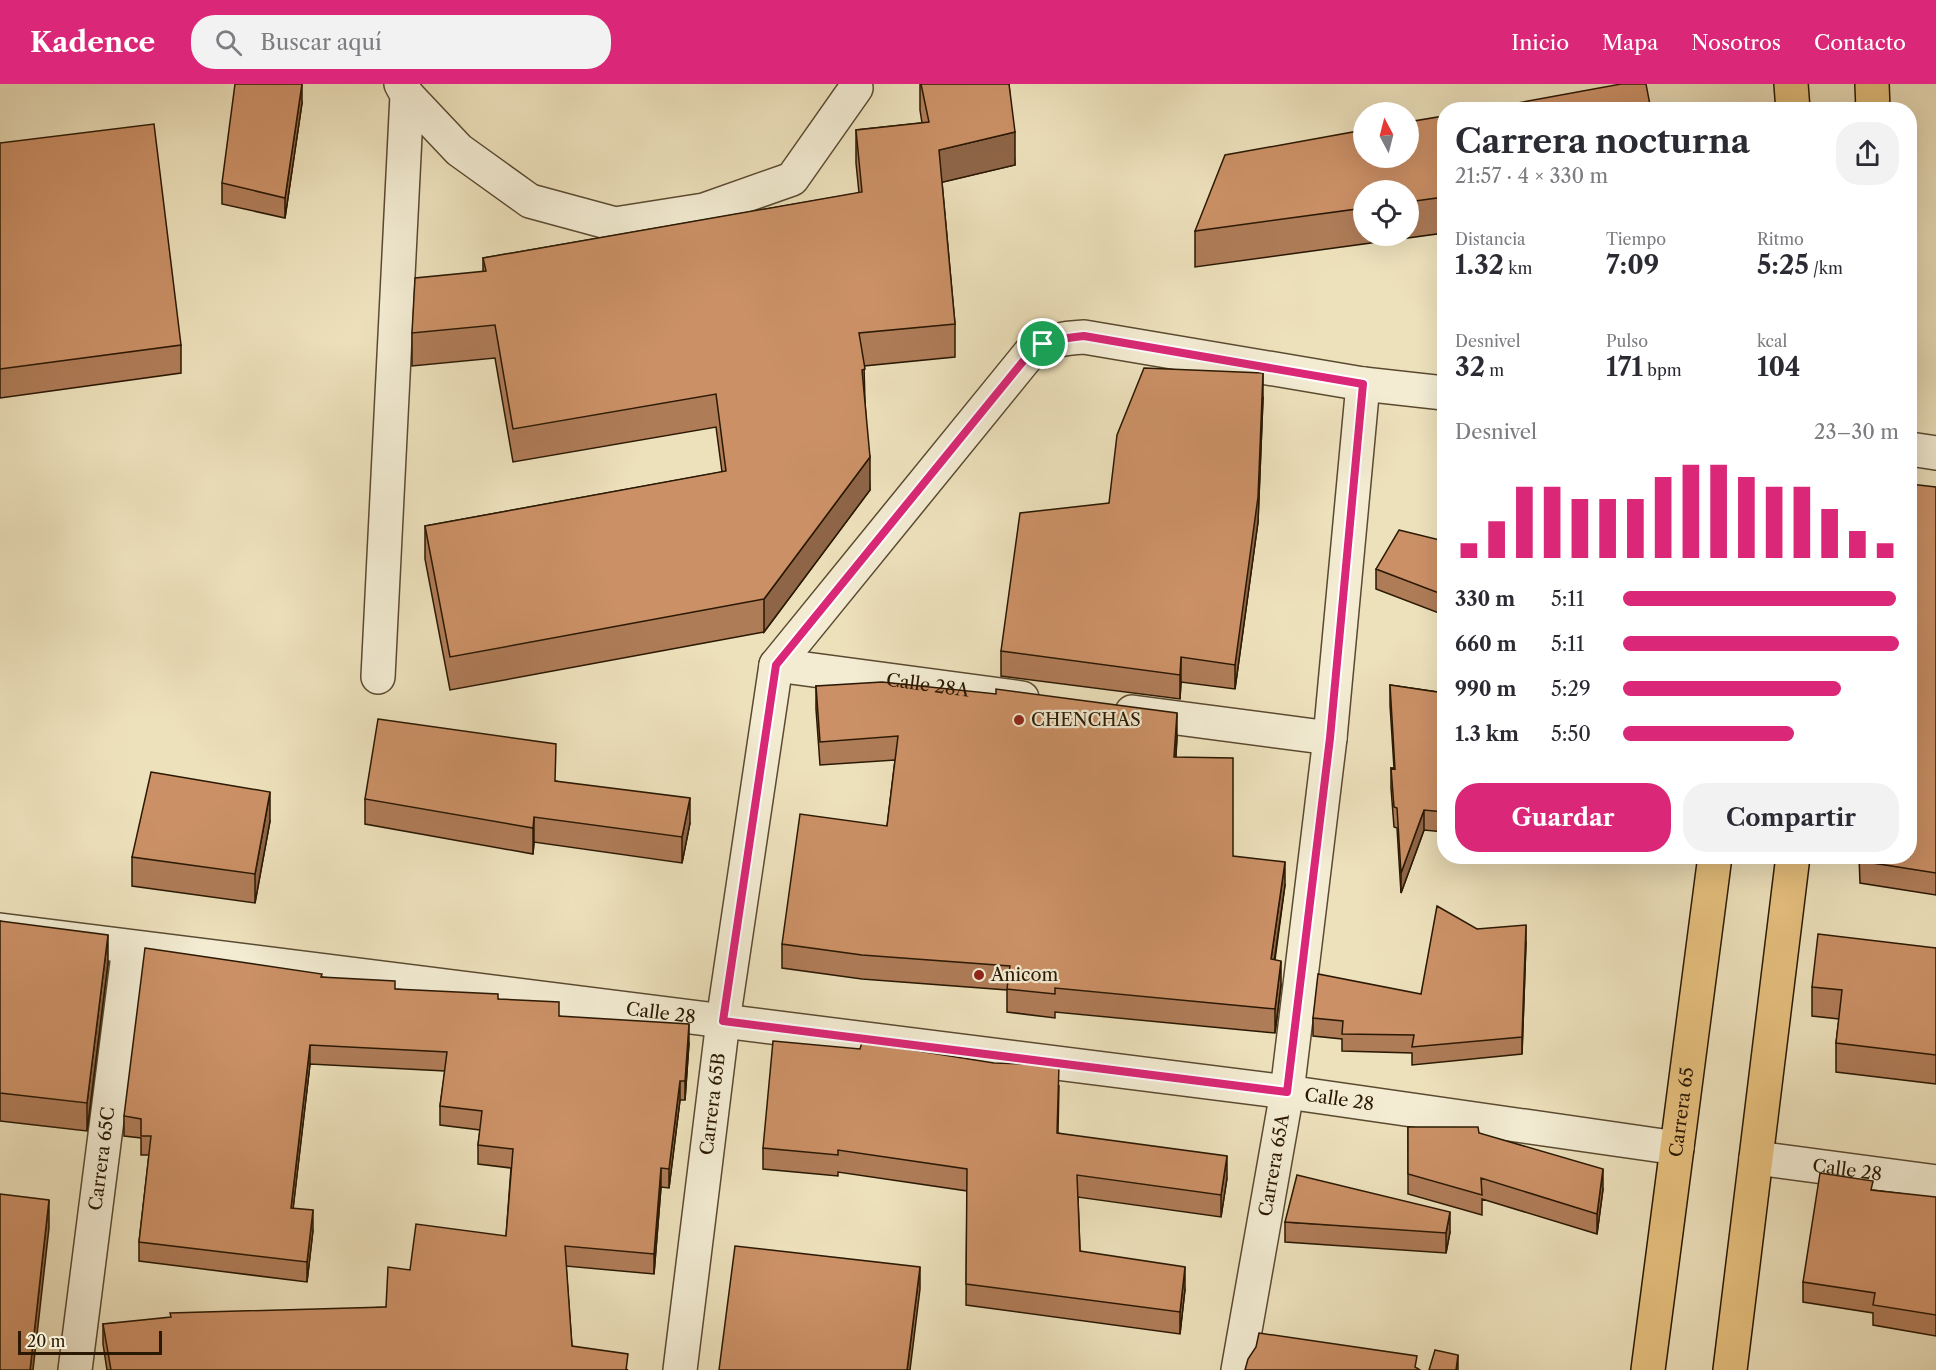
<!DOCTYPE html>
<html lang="es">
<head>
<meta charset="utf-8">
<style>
	:root { --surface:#fff; --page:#f2f2f3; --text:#2b2b33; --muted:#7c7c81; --accent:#db2777 }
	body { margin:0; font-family:"Libre Caslon Text",serif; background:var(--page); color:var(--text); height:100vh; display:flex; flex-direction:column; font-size:22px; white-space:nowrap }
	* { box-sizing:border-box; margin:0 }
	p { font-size:20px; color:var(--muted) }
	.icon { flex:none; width:33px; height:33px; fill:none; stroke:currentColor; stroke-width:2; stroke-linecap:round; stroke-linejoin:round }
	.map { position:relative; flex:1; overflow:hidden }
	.details { position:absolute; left:1437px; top:18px; width:480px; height:762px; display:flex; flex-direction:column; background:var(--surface); border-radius:24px; box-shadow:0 6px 24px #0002 }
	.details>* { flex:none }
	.needle { width:39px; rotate:353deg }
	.buttons { position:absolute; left:1353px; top:18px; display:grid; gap:12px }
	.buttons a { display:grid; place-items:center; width:66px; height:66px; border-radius:50%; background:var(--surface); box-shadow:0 6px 24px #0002; font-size:30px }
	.scale { position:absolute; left:18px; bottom:15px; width:144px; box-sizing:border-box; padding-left:6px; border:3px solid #2a1802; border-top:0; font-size:16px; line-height:21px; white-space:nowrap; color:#2a1802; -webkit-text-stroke:4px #f3ecd3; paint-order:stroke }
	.pin { position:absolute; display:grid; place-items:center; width:51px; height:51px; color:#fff; margin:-26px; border:3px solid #fff; border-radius:50%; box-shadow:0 2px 6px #0007 }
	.round { display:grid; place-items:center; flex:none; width:63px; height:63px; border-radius:24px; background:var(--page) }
	.overview { display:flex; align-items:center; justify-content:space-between; height:102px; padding:0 18px }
	h1 { font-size:33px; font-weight:700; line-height:45px }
	.metrics { display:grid; grid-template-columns:repeat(3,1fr); gap:9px; height:102px; padding:6px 18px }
	.metrics div { display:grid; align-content:center }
	.metrics b { font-size:26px; font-weight:700 }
	.metrics small { font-size:16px; font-weight:400 }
	.metrics p { font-size:16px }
	.chart { height:168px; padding:12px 18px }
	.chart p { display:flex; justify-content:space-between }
	.chart svg { width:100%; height:108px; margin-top:6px; stroke:var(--accent); stroke-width:6 }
	.cta { display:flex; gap:12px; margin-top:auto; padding:12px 18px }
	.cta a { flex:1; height:69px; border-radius:24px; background:var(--accent); color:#fff; font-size:24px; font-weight:700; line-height:69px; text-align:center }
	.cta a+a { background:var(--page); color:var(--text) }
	ul { padding:0 18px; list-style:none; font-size:20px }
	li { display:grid; grid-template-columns:96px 72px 1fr; align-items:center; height:45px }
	li i { height:15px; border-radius:8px; background:var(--accent) }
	header { display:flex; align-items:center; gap:36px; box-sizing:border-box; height:84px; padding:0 30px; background:var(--accent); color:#fff }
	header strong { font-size:28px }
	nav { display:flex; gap:33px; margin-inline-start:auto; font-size:21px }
	.search { width:420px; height:54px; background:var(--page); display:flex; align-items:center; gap:15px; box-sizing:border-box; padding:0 21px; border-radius:24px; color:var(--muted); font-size:22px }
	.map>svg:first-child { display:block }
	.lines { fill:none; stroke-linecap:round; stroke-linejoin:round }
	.minor-casing { stroke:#5b4a30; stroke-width:36 }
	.major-casing { stroke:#2a1802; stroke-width:36 }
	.minor { stroke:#f3ecd3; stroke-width:33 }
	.major { stroke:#e6c07e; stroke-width:33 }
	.wall { fill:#af7c58; stroke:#2a1802; stroke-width:1.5; fill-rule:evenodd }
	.shaded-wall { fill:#8e6547; stroke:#2a1802; stroke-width:1.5 }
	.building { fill:#cb9066; stroke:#2a1802; stroke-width:1.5 }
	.route-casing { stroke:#fff; stroke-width:12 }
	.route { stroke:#db2777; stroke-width:8 }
	.poi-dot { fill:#8f2418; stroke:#f3ecd3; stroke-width:2 }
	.labels { text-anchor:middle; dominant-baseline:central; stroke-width:4.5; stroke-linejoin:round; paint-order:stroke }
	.street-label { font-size:18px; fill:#2a1802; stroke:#f3ecd3 }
	.poi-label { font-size:18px; fill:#2a1802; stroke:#f3ecd3; text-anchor:start }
</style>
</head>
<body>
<header>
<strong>Kadence</strong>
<div class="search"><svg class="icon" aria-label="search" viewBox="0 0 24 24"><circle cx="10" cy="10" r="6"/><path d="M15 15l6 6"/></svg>Buscar aquí</div>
<nav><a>Inicio</a><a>Mapa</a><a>Nosotros</a><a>Contacto</a></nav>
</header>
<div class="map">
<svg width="1936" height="1286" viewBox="0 0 1936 1286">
	<rect width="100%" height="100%" fill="#ede1bc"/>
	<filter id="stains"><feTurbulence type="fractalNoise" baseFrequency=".00333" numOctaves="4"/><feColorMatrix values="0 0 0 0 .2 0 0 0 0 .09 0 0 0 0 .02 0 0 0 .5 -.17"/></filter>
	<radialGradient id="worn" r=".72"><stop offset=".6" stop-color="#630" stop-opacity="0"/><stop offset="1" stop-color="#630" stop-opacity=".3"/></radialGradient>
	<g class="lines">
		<defs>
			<g id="minor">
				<path d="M 407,11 L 459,66 L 530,117 L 615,140 L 704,126 L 792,95 L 856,4"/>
				<path d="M 1910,365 L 1936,369"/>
				<path id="s1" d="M 776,581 L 1022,614"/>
				<path d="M 378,593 L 407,11 L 401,0"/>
				<path d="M 1132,628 L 1330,654"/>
				<path id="s2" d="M 0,846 L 1287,1008 L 1677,1064"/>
				<path id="s3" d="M 1756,1074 L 1936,1098"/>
				<path id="s4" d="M 75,1286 L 129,863"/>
				<path id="s5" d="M 680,1286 L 723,937 L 776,581 L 1029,270 C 1047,257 1062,254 1084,253 L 1363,300 L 1444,309"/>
				<path id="s6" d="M 1238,1286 L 1287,1008 L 1330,654 L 1363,300"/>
			</g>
			<g id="major">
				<path d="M 1791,0 L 1793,26"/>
				<path d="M 1872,0 L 1873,26"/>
				<path id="s7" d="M 1648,1286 L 1715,772"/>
				<path d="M 1730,1286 L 1793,772"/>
			</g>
		</defs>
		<!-- minor casing -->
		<use href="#minor" class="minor-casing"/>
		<!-- major casing -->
		<use href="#major" class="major-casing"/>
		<!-- minor -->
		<use href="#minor" class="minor"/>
		<!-- major -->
		<use href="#major" class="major"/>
	</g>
	<!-- wall -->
	<path class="wall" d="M 920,0 L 1009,0 L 1015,81 L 942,98 L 955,240 L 955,273 L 864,282 L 865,318 L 870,406 L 764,548 L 450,606 L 425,475 L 425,442 L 722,388 L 716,343 L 513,378 L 495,274 L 412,282 L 412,249 L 483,187 L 483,174 L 859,109 L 856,79 L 856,46 L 922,39 L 920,26 Z
		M 302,19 L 285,134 L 222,120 L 222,99 Z
		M 1444,32 L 1444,149 L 1195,183 L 1195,147 ZM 1364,106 L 1408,106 L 1408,152 L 1364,152 Z
		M 0,59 L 181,261 L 181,289 L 0,314 Z
		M 1263,314 L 1258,438 L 1235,605 L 1181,598 L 1180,615 L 1001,592 L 1001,567 L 1109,419 Z
		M 1936,403 L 1936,811 L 1860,799 L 1859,772 L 1910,772 Z
		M 1444,457 L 1444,531 L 1376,505 L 1376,485 Z
		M 1390,601 L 1444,609 L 1444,748 L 1424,746 L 1401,809 L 1397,744 L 1394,743 L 1391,704 L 1391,684 L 1394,684 L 1390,621 Z
		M 816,602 L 1177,653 L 1176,673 L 1233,772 L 1285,801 L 1275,876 L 1281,901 L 1275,949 L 1055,928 L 1055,934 L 1007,928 L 1007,906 L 862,895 L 782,884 L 782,860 L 887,742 L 895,676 L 820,681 L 816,625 Z
		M 556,697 L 690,739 L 682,779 L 534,758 L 533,770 L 365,740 L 365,715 Z
		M 270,737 L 255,819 L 132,802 L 132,773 Z
		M 0,837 L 108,879 L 87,1047 L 0,1037 Z
		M 1477,845 L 1526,858 L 1522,970 L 1412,981 L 1412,969 L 1342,967 L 1342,955 L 1313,952 L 1313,934 L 1421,910 Z
		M 1936,864 L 1936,1000 L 1836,988 L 1836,959 L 1839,935 L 1812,932 L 1812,903 Z
		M 322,893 L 395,905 L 498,915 L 559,932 L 689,959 L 685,1016 L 680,1016 L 669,1104 L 661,1103 L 654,1190 L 566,1182 L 572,1262 L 628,1286 L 107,1286 L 103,1260 L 103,1240 L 386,1223 L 410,1186 L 506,1152 L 511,1084 L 478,1080 L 478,1061 L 480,1046 L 440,1041 L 440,1022 L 445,987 L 310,980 L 293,1124 L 313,1146 L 307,1198 L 139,1177 L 139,1158 L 149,1071 L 141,1071 L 141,1054 L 124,1052 L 124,1032 Z
		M 1059,1002 L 1058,1049 L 1227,1094 L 1221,1133 L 1078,1113 L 1080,1167 L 1185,1205 L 1180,1250 L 966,1221 L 967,1107 L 838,1088 L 838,1092 L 763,1085 L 763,1064 Z
		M 1408,1043 L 1479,1049 L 1603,1105 L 1597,1150 L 1482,1115 L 1482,1131 L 1408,1110 Z
		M 1873,1106 L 1936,1114 L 1936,1252 L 1873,1241 L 1873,1229 L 1803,1218 L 1803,1198 Z
		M 1285,1138 L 1450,1148 L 1446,1169 L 1285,1158 Z"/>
	<!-- shaded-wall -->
	<path class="shaded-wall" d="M 302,0 L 302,19 L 285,134 L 285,114 Z
		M 1015,48 L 1015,81 L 939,99 L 939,66 Z
		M 1263,289 L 1263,314 L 1258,438 L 1235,605 L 1235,581 Z
		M 870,373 L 870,406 L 764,548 L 764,515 Z
		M 1181,573 L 1181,598 L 1180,615 L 1180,591 Z
		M 1177,629 L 1177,653 L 1174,697 L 1174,673 Z
		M 1444,669 L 1444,690 L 1438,687 Z
		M 270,708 L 270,737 L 255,819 L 255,790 Z
		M 690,714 L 690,739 L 682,779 L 682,753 Z
		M 1424,726 L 1424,746 L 1401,809 L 1401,789 Z
		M 534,733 L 534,758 L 533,770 L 533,744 Z
		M 1285,778 L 1285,801 L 1271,899 L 1271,875 Z
		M 1526,841 L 1526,858 L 1522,970 L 1522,953 Z
		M 108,851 L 108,879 L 87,1047 L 87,1019 Z
		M 1281,877 L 1281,901 L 1275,949 L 1275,925 Z
		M 689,940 L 689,959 L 685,1016 L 685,997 Z
		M 310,961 L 310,980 L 291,1143 L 291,1124 Z
		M 680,997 L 680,1016 L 669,1104 L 669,1085 Z
		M 1227,1072 L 1227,1094 L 1221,1133 L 1221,1111 Z
		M 661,1084 L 661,1103 L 654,1190 L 654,1170 Z
		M 1603,1085 L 1603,1105 L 1597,1150 L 1597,1130 Z
		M 49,1116 L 49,1144 L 33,1286 L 30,1286 Z
		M 313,1126 L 313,1146 L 307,1198 L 307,1178 Z
		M 1450,1128 L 1450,1148 L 1446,1169 L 1446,1149 Z
		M 920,1183 L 920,1205 L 910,1286 L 907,1286 Z
		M 1185,1183 L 1185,1205 L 1180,1250 L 1180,1228 Z
		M 1458,1271 L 1458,1286 L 1456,1286 Z"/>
	<!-- building -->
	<path class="building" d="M 235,0 L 302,0 L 285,114 L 222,99 Z
		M 921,0 L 1009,0 L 1015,48 L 939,66 L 955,240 L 859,249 L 865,285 L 862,286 L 870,373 L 764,515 L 450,573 L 425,442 L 726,387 L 716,310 L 513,345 L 495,241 L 412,249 L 415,194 L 486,187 L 483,174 L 862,108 L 856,46 L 929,38 Z
		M 1621,0 L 1646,0 L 1651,26 L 1479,26 Z
		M 1444,32 L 1444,113 L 1408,118 L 1408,106 L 1364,106 L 1364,124 L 1195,147 L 1225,71 L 1364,46 L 1364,74 L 1408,74 L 1408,38 Z
		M 154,40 L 181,261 L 0,285 L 0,59 Z
		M 1144,284 L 1263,289 L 1258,413 L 1235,581 L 1181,573 L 1180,591 L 1001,567 L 1020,429 L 1109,419 L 1117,351 Z
		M 1910,400 L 1936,403 L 1936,789 L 1860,777 L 1860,772 L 1910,772 Z
		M 1399,446 L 1444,457 L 1444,511 L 1376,485 Z
		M 882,598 L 996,610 L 996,605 L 1177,629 L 1174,673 L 1233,674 L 1233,772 L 1285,778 L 1271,875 L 1281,877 L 1275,925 L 1055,904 L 1055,910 L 1007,905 L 1010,882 L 862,871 L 782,860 L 800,730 L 887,742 L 898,652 L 820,658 L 816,602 Z
		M 1390,601 L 1444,609 L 1444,669 L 1438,687 L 1444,688 L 1444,728 L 1424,726 L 1401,789 L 1397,724 L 1394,723 L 1391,684 L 1395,685 Z
		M 378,635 L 556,660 L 555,697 L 690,714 L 682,753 L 534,733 L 533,744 L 365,715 Z
		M 151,688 L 270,708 L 255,790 L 132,773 Z
		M 1437,822 L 1477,845 L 1526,841 L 1522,953 L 1412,963 L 1414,951 L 1342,950 L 1343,937 L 1313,934 L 1318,890 L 1421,910 Z
		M 0,837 L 108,851 L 87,1019 L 0,1009 Z
		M 1818,850 L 1936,864 L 1936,971 L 1836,959 L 1842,906 L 1812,903 Z
		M 145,864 L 322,890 L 321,893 L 395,897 L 395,905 L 498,910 L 498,915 L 559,918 L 559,932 L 689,940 L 685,997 L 680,997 L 669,1085 L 661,1084 L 654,1170 L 565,1162 L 572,1262 L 628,1270 L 626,1286 L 111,1286 L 103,1240 L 171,1233 L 170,1229 L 386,1223 L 388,1183 L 410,1186 L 416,1140 L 506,1152 L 513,1065 L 478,1061 L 482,1027 L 440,1022 L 447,968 L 310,961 L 291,1124 L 313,1126 L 307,1178 L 139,1158 L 151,1052 L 141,1052 L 141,1035 L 124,1032 Z
		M 773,957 L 860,965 L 862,958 L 994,979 L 1059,981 L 1057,1049 L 1227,1072 L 1221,1111 L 1077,1091 L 1080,1167 L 1185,1183 L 1180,1228 L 966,1200 L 967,1085 L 838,1066 L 838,1071 L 763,1064 Z
		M 1408,1043 L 1478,1043 L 1479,1049 L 1603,1085 L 1597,1130 L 1481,1094 L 1482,1111 L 1408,1090 Z
		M 1820,1089 L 1873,1097 L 1871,1106 L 1936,1113 L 1936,1231 L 1873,1221 L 1875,1209 L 1803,1198 Z
		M 1297,1091 L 1450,1128 L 1446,1149 L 1285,1138 Z
		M 0,1110 L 49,1116 L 30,1286 L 0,1286 Z
		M 735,1162 L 920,1183 L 907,1286 L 719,1286 Z
		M 1259,1249 L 1417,1272 L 1415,1283 L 1420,1286 L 1245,1286 L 1248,1275 L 1256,1263 Z
		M 1435,1266 L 1458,1271 L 1456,1286 L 1429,1286 Z"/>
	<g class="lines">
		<defs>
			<path id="route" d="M 1084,252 L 1363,300 L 1330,654 L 1287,1008 L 723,937 L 776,581 L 1029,270 C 1047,257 1062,254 1084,252 Z"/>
		</defs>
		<!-- route casing -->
		<use href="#route" class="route-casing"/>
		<!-- route -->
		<use href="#route" class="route"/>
	</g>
	<!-- markers -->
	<g class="poi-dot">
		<circle cx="1019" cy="636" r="6"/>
		<circle cx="979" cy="891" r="6"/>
	</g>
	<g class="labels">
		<!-- street labels -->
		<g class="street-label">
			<text stroke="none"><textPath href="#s1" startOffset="153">Calle 28A</textPath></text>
			<text stroke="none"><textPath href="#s2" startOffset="666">Calle 28</textPath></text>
			<text stroke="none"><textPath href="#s2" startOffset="1350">Calle 28</textPath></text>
			<text stroke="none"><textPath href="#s5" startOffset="268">Carrera 65B</textPath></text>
			<text stroke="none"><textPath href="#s7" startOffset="260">Carrera 65</textPath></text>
			<text stroke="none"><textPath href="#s4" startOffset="213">Carrera 65C</textPath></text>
			<text stroke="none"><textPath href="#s6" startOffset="208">Carrera 65A</textPath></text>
			<text stroke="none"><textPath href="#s3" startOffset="92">Calle 28</textPath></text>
		</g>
		<!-- poi labels -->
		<g class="poi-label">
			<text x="1031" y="636">CHENCHAS</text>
			<text x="991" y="891">Anicom</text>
		</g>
	</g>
	<rect width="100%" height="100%" filter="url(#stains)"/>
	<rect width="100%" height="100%" fill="url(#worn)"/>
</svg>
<div class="buttons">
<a><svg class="needle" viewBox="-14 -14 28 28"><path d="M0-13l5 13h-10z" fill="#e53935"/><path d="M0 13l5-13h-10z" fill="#7c7c81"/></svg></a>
<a><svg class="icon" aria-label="locate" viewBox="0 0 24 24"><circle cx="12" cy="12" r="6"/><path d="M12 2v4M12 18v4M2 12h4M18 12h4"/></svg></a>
</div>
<div class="scale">20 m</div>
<div class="pin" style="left:1043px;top:260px;background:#1e9e55"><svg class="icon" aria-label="arrive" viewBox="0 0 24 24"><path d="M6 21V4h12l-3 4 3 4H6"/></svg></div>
<section class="details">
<div class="overview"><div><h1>Carrera nocturna</h1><p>21:57 · 4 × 330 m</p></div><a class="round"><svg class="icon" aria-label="share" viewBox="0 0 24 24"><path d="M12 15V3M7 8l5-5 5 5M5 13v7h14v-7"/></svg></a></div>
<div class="metrics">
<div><p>Distancia</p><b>1.32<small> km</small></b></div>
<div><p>Tiempo</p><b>7:09</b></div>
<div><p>Ritmo</p><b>5:25<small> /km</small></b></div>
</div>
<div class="metrics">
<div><p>Desnivel</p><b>32<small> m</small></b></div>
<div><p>Pulso</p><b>171<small> bpm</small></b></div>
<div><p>kcal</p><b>104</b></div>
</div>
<div class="chart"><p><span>Desnivel</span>23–30 m</p>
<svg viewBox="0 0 160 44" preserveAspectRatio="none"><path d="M5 44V38M15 44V29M25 44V15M35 44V15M45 44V20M55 44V20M65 44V20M75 44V11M85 44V6M95 44V6M105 44V11M115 44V15M125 44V15M135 44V24M145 44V33M155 44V38"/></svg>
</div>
<ul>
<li><b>330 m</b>5:11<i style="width:99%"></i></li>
<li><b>660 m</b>5:11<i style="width:100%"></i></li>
<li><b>990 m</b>5:29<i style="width:79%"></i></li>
<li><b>1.3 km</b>5:50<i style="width:62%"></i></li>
</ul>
<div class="cta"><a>Guardar</a><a>Compartir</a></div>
</section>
</div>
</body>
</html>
